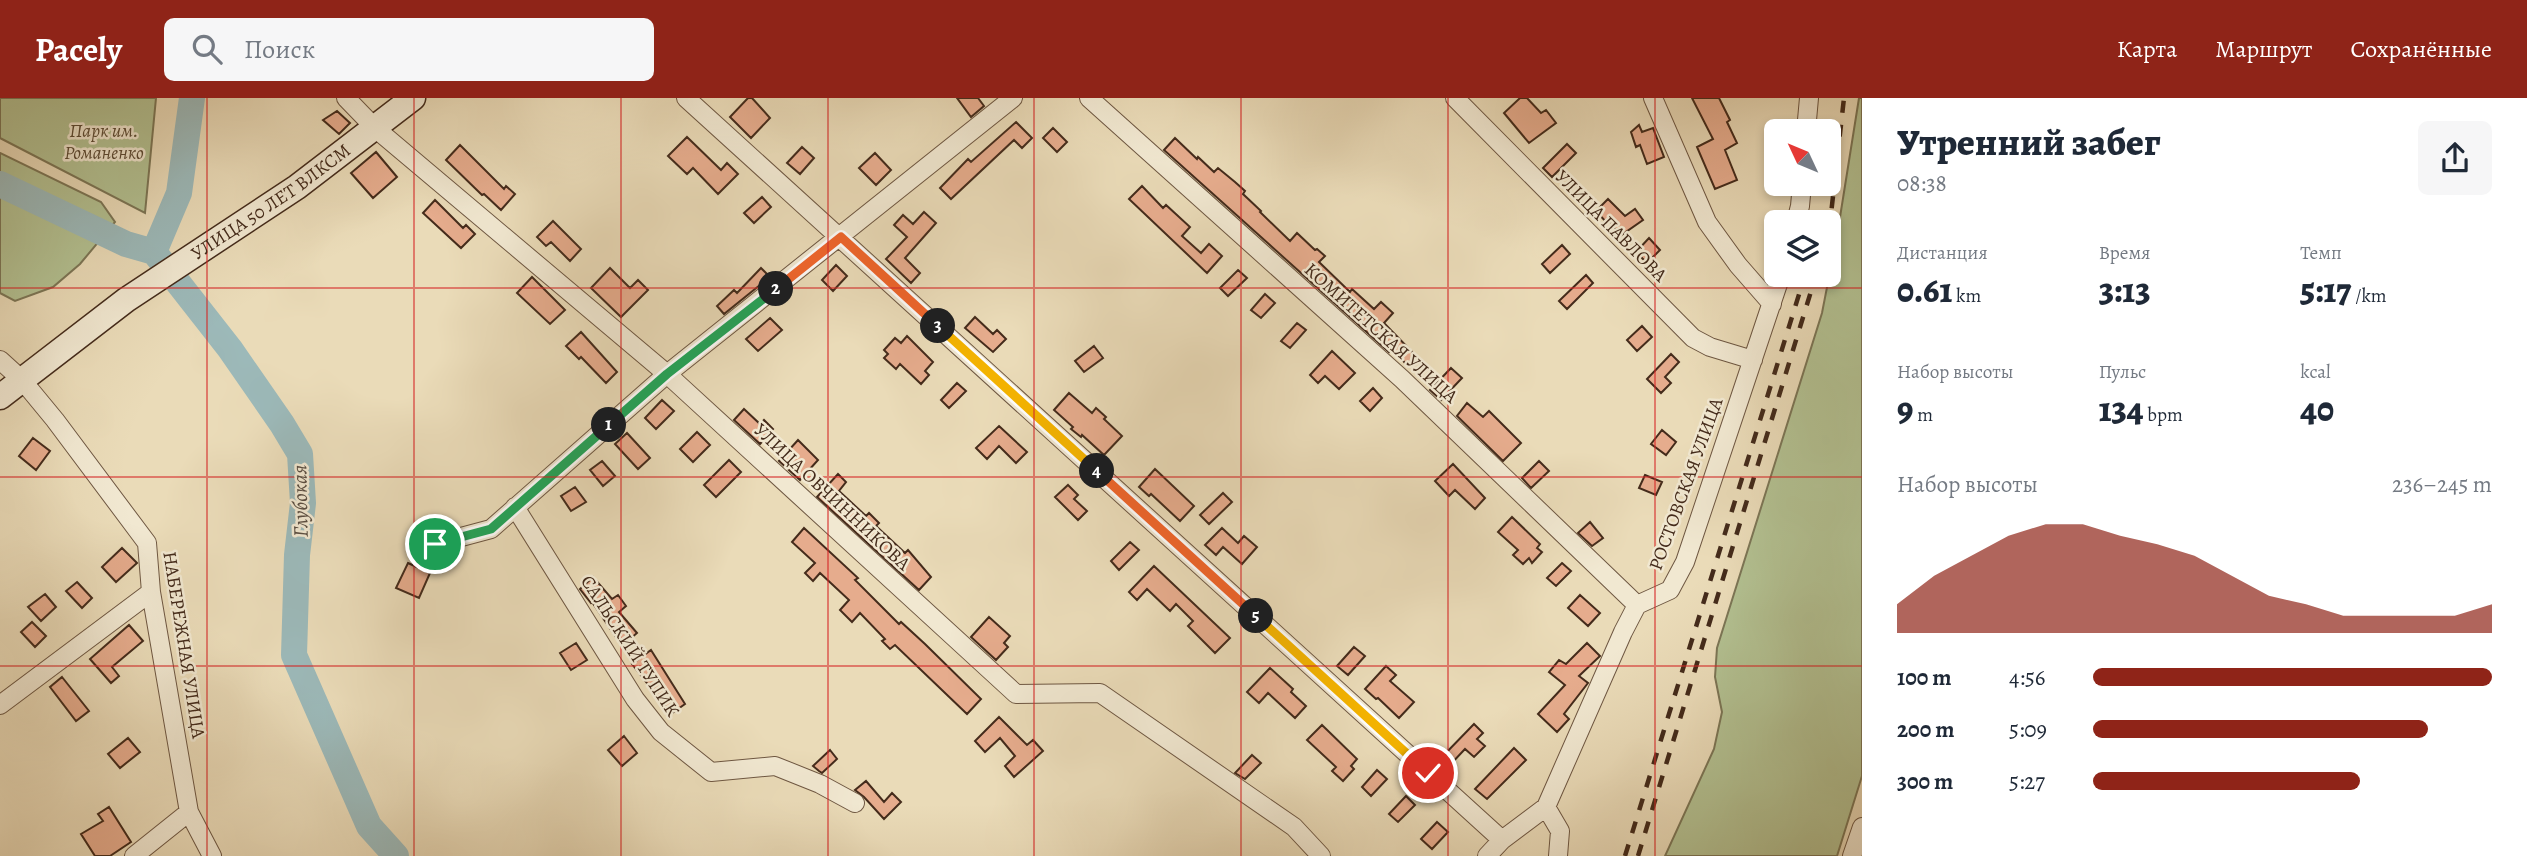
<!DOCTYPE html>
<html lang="ru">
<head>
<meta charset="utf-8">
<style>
	:root { --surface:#fff; --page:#f6f6f7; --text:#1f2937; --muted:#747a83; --accent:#8f2418 }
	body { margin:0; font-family:Alegreya,serif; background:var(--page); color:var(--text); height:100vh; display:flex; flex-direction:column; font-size:26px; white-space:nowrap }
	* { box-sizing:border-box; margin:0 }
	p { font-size:23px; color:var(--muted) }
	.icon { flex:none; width:38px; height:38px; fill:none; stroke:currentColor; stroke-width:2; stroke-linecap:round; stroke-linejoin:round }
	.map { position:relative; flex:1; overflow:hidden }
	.drawer { display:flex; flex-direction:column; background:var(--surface); width:665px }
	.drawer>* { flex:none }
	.needle { width:46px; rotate:314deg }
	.buttons { position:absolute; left:1764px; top:21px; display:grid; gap:14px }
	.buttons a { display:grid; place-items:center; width:77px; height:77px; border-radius:10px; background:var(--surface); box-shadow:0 4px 10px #0003; font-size:35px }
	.pin { position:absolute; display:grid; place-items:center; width:60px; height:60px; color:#fff; margin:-30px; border:4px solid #fff; border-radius:50%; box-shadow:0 2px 7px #0007 }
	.km { position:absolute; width:35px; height:35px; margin:-18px; border-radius:50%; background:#222; color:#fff; font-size:19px; line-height:35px; text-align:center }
	.round { display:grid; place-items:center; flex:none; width:74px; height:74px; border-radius:10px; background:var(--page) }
	.summary { display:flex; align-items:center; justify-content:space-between; height:119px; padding:0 35px }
	h1 { font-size:38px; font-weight:800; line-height:52px }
	.metrics { display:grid; grid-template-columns:repeat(3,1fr); gap:10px; height:119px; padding:7px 35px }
	.metrics div { display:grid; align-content:center }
	.metrics b { font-size:35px; font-weight:800 }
	.metrics small { font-size:19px; font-weight:400 }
	.metrics p { font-size:19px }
	.chart { height:196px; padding:14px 35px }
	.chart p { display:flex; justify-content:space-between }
	.chart svg { width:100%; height:126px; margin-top:7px; fill:var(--accent); opacity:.7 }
	ul { padding:0 35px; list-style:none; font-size:23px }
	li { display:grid; grid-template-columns:112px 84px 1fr; align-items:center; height:52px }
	li i { height:18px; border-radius:9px; background:var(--accent) }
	header { display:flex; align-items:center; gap:42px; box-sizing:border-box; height:98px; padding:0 35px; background:var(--accent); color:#fff }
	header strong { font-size:33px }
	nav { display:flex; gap:38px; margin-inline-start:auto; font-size:24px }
	.search { width:490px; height:63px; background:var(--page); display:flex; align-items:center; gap:18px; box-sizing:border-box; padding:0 24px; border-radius:10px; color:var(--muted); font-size:26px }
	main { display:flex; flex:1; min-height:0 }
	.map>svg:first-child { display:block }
	.green { fill:#b3c192; stroke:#7c7656; stroke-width:2 }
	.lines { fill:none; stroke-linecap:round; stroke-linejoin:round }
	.river { stroke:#9cb9b9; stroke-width:26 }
	.building { fill:#e6ac8d; stroke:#442b1b; stroke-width:2 }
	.minor-casing { stroke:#6e5742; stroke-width:20 }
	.secondary-casing { stroke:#442b1b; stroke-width:27 }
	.minor { stroke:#f1e8d1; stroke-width:18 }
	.secondary { stroke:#f1e8d1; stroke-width:24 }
	.rail { stroke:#442b1b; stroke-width:4.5; stroke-dasharray:12 12; stroke-linecap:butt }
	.split-1-casing { stroke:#fff; stroke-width:14 }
	.split-2-casing { stroke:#fff; stroke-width:14 }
	.split-3-casing { stroke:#fff; stroke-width:14 }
	.split-4-casing { stroke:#fff; stroke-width:14 }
	.split-5-casing { stroke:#fff; stroke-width:14 }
	.split-6-casing { stroke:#fff; stroke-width:14 }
	.split-1 { stroke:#22a559; stroke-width:9 }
	.split-2 { stroke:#22a559; stroke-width:9 }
	.split-3 { stroke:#f0652b; stroke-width:9 }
	.split-4 { stroke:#f5b400; stroke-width:9 }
	.split-5 { stroke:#f0652b; stroke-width:9 }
	.split-6 { stroke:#f5b400; stroke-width:9 }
	.grid { fill:none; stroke:#d62828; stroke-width:2; stroke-opacity:0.55 }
	.labels { text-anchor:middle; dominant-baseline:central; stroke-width:5; stroke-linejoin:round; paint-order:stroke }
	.park-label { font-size:19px; font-style:italic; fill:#5a4933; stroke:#f1e8d1 }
	.street-label { font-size:19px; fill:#442b1b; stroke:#f1e8d1 }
	.water-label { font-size:21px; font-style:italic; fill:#5a4e42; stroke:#f1e8d1 }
</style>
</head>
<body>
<header>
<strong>Pacely</strong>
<div class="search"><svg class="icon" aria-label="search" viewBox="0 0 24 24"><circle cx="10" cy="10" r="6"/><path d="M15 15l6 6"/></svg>Поиск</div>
<nav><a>Карта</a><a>Маршрут</a><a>Сохранённые</a></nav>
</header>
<main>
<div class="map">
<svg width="1862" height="758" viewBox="0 0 1862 758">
	<rect width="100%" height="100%" fill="#eadbb8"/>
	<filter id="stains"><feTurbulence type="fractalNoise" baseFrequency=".00286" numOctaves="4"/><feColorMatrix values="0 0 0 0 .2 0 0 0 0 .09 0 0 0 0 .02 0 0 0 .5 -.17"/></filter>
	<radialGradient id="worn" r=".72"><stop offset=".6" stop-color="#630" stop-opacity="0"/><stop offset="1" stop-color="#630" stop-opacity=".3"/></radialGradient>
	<!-- green -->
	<path class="green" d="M 0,0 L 156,0 L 145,115 L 0,40 Z
		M 1859,0 L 1862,0 L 1862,678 L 1837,758 L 1665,758 L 1714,651 L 1722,614 L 1715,579 L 1717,550 L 1822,215 L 1837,138 Z
		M 0,55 L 101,104 L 115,124 L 80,166 L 53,189 L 15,203 L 0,195 Z"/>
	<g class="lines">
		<!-- river -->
		<path class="river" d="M 0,86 L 126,146 L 154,154 L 230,251 L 282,326 L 300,356 L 303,405 L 297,457 L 294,557 L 369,728 L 396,758
			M 154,154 L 179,95 L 192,0"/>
	</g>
	<!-- building -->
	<path class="building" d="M 748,0 L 752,0 L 770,20 L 751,40 L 730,19 Z
		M 957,0 L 978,0 L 984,8 L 971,19 Z
		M 1520,0 L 1527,0 L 1541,15 L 1546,12 L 1556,25 L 1529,45 L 1504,15 Z
		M 1692,0 L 1719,0 L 1730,22 L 1727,24 L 1737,45 L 1725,52 L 1737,82 L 1715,91 L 1697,49 L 1713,41 Z
		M 337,13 L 350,25 L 339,36 L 323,22 Z
		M 1016,24 L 1032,40 L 1022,50 L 1014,42 L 951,101 L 940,90 L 968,61 L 971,64 Z
		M 1639,27 L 1642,34 L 1653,30 L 1664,59 L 1647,66 L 1640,47 L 1636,49 L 1631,34 Z
		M 1053,30 L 1067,44 L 1057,54 L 1043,40 Z
		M 687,39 L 721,72 L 727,65 L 738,76 L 718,96 L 693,70 L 687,76 L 668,58 Z
		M 1175,40 L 1197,61 L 1198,59 L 1214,74 L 1218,70 L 1235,84 L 1245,93 L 1243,96 L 1261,113 L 1260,114 L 1290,143 L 1297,135 L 1315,152 L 1317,151 L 1325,158 L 1319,164 L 1350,194 L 1352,191 L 1374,211 L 1381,204 L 1393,215 L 1384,225 L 1416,258 L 1407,267 L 1392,251 L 1389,254 L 1164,52 Z
		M 1567,46 L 1576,55 L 1552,79 L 1543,70 Z
		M 460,47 L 504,91 L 506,88 L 515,96 L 501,112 L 484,96 L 482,97 L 446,62 Z
		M 802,49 L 814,60 L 800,76 L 787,65 Z
		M 376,54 L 397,79 L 373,100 L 351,75 Z
		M 875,55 L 891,72 L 876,87 L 859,70 Z
		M 1142,88 L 1163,110 L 1166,107 L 1190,129 L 1182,138 L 1201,155 L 1209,146 L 1222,158 L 1207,175 L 1129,101 Z
		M 762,99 L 771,109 L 754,125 L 744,115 Z
		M 1608,101 L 1625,118 L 1635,111 L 1643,122 L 1620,138 L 1608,121 L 1606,124 L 1596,113 Z
		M 435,102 L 463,130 L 466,127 L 475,136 L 461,150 L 423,115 Z
		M 924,114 L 936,125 L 905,160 L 920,175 L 911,185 L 886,161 L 907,139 L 894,127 L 903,117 L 913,126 Z
		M 553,123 L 581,151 L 570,163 L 551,144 L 546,148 L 537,139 Z
		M 1649,140 L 1660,152 L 1647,165 L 1636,154 Z
		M 1562,147 L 1570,156 L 1550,175 L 1542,166 Z
		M 836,167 L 847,178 L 833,193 L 822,182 Z
		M 610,170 L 630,190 L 638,182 L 648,192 L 621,219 L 591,190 Z
		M 761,170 L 770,179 L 724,216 L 717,208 L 734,192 L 737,195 Z
		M 1238,172 L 1247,180 L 1228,198 L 1220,190 Z
		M 1586,177 L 1593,185 L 1567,211 L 1559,203 Z
		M 532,179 L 565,212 L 550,226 L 517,195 Z
		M 1265,196 L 1275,205 L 1261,220 L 1251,212 Z
		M 975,219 L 993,236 L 997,232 L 1006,241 L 993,254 L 965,230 Z
		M 770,220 L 782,232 L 758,253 L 746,241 Z
		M 1297,225 L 1306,232 L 1290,250 L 1281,243 Z
		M 1642,228 L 1652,239 L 1637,253 L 1627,242 Z
		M 581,234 L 617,274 L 606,285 L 581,259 L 579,261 L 566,248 Z
		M 907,238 L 933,264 L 925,273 L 929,277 L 921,286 L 900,266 L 896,271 L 884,260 L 888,256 L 884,252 L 895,240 L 901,245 Z
		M 1094,248 L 1103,260 L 1084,274 L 1075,263 Z
		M 1332,253 L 1355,275 L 1339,291 L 1325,278 L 1318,285 L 1310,277 Z
		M 1671,256 L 1679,264 L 1665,279 L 1671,285 L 1661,295 L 1647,281 Z
		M 1451,270 L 1462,280 L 1441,302 L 1430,292 Z
		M 957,285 L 966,293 L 949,310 L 941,302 Z
		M 1373,290 L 1382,300 L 1370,313 L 1360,303 Z
		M 1069,295 L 1092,315 L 1096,310 L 1106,319 L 1104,321 L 1122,338 L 1104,357 L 1082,337 L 1081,339 L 1071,331 L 1073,329 L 1054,312 Z
		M 662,302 L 674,313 L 656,331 L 645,320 Z
		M 1467,305 L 1483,319 L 1489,313 L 1521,345 L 1503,363 L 1457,318 Z
		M 744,311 L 760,326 L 764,322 L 773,331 L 760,346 L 734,322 Z
		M 999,328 L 1027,354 L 1016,365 L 999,348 L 987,361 L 976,350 Z
		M 1662,332 L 1676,344 L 1666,357 L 1651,346 Z
		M 697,334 L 710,347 L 693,364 L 680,351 Z
		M 627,335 L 650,360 L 638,371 L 615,346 Z
		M 33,340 L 50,353 L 36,372 L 19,358 Z
		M 798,342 L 818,362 L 800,382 L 779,363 Z
		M 729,362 L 741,374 L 716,399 L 704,387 Z
		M 602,363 L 615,378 L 603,388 L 590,372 Z
		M 1539,363 L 1549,373 L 1531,390 L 1522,380 Z
		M 1453,366 L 1485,400 L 1475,411 L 1455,392 L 1449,398 L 1435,383 Z
		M 1155,371 L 1194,408 L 1180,423 L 1151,396 L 1149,398 L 1139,389 Z
		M 838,376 L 846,384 L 839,393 L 866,418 L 869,415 L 879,425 L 876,428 L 905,455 L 908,452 L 931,479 L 919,492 L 817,399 Z
		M 1645,377 L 1662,384 L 1656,397 L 1639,390 Z
		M 1068,387 L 1078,397 L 1074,401 L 1087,413 L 1078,422 L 1055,399 Z
		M 575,389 L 586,404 L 571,413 L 561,398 Z
		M 1223,395 L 1232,404 L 1209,426 L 1200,417 Z
		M 1512,419 L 1540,446 L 1537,450 L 1542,454 L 1532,465 L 1529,460 L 1523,466 L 1513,457 L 1518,452 L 1498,434 Z
		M 1590,424 L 1603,440 L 1592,448 L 1578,435 Z
		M 804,430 L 858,480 L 855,482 L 899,526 L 901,524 L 925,546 L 981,601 L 967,616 L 895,547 L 890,551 L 882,543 L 885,541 L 860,515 L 852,524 L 840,512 L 849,502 L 820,475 L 813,483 L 805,475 L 815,465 L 792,444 Z
		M 1222,430 L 1238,445 L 1244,438 L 1257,449 L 1242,466 L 1223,449 L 1216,457 L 1205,447 Z
		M 1130,444 L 1139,452 L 1119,472 L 1111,463 Z
		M 122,450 L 137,465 L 116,484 L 102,469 Z
		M 408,465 L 430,475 L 419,500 L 396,490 Z
		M 1562,465 L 1571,473 L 1556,488 L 1547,480 Z
		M 1154,468 L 1230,540 L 1215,555 L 1188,528 L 1193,523 L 1176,506 L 1170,513 L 1147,491 L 1137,502 L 1129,494 Z
		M 593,479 L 612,501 L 618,497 L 626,508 L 619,514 L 637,535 L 622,548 L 592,504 L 591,505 L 580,491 Z
		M 77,484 L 92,500 L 82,510 L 66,493 Z
		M 45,496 L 56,509 L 41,523 L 28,509 Z
		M 1580,497 L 1600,515 L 1588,528 L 1568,510 Z
		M 989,519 L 1010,538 L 1004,545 L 1008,549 L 996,562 L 971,539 Z
		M 32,524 L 46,538 L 35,549 L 21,534 Z
		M 129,527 L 143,543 L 112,569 L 119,578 L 111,585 L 90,561 Z
		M 576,545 L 587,562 L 571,572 L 560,555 Z
		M 1587,545 L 1600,558 L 1579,578 L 1588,585 L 1564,616 L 1569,621 L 1557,634 L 1538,616 L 1565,587 L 1549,574 L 1559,562 L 1566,566 Z
		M 1354,549 L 1365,558 L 1348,577 L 1337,568 Z
		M 651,552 L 685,606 L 671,616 L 632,566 Z
		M 1386,568 L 1396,577 L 1390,583 L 1414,604 L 1399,620 L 1378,600 L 1376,601 L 1365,591 Z
		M 1270,570 L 1293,591 L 1291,594 L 1306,608 L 1295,620 L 1268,595 L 1259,605 L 1247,594 Z
		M 62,579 L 89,613 L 76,623 L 50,589 Z
		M 999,619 L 1027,647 L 1033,642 L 1043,653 L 1014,679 L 1005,668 L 1015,658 L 1000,640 L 985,654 L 975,643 Z
		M 1474,626 L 1483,635 L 1477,641 L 1485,648 L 1474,659 L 1465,651 L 1449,668 L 1441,660 Z
		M 1322,627 L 1357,661 L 1351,668 L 1354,671 L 1343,683 L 1332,673 L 1336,669 L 1307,642 Z
		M 624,638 L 637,655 L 622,668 L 608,652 Z
		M 128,640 L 140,654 L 120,670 L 108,656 Z
		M 1514,650 L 1526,662 L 1487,701 L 1475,691 Z
		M 830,652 L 837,661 L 822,675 L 819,673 L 813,668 Z
		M 1252,657 L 1261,665 L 1245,681 L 1235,675 Z
		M 1377,672 L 1387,681 L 1371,698 L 1362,689 Z
		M 866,683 L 884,704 L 892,695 L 901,704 L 884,721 L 864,699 L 855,692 Z
		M 1406,698 L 1415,707 L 1398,724 L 1389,716 Z
		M 109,709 L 131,744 L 110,758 L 95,758 L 81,736 L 103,723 L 98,716 Z
		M 1437,724 L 1448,734 L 1432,751 L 1421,741 Z"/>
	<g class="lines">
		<defs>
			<path id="minor" d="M 346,0 L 375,30 L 667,276 L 1016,596 L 1100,595 L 1294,729 L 1321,758
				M 686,0 L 1502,742
				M 1089,0 L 1402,281 L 1637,507
				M 1455,0 L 1693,240 L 1710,249 L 1753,262
				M 1653,0 L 1707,124 L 1738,167 L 1772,206
				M 1806,33 L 1809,0
				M 1796,124 L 1800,108 L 1802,86
				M 0,262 L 22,282 L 55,322 L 147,445 L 151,494 L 189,714 L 212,758
				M 515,409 L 635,601 L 661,634 L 711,674 L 775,668 L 820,686 L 855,705
				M 435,446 L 491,431 L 667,276 L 1013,0
				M 0,607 L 151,494
				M 1546,709 L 1560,733 L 1558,758
				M 134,758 L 189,714
				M 1487,758 L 1502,742 L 1546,709 L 1623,534 L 1637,507 L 1670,492 L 1685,464 L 1781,177
				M 1852,758 L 1862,729"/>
			<g id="secondary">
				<path id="s1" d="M 0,299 L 126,202 L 297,89 L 413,0"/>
			</g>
		</defs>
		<!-- minor casing -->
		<use href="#minor" class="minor-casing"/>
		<!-- secondary casing -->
		<use href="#secondary" class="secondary-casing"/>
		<!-- minor -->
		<use href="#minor" class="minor"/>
		<!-- secondary -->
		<use href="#secondary" class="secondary"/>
		<!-- rail -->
		<path class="rail" d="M 1829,134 L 1844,0
			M 1625,758 L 1805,177
			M 1638,758 L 1816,177"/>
	</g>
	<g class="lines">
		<defs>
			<path id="split-1" d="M 435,446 L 491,431 L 609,327"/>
			<path id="split-2" d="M 609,327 L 667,276 L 776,191"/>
			<path id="split-3" d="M 776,191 L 841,139 L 938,228"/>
			<path id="split-4" d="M 938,228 L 1097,373"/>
			<path id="split-5" d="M 1097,373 L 1256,518"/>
			<path id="split-6" d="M 1256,518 L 1428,675"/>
		</defs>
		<!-- split-1 casing -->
		<use href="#split-1" class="split-1-casing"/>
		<!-- split-2 casing -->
		<use href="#split-2" class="split-2-casing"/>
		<!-- split-3 casing -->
		<use href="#split-3" class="split-3-casing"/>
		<!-- split-4 casing -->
		<use href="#split-4" class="split-4-casing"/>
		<!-- split-5 casing -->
		<use href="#split-5" class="split-5-casing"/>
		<!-- split-6 casing -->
		<use href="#split-6" class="split-6-casing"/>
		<!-- split-1 -->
		<use href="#split-1" class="split-1"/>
		<!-- split-2 -->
		<use href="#split-2" class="split-2"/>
		<!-- split-3 -->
		<use href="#split-3" class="split-3"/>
		<!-- split-4 -->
		<use href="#split-4" class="split-4"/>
		<!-- split-5 -->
		<use href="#split-5" class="split-5"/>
		<!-- split-6 -->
		<use href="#split-6" class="split-6"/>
	</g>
	<!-- grid -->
	<path class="grid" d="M 207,0 L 207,758M 414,0 L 414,758M 621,0 L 621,758M 828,0 L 828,758M 1034,0 L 1034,758M 1241,0 L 1241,758M 1448,0 L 1448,758M 1655,0 L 1655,758M 0,190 L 1862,190M 0,379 L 1862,379M 0,568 L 1862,568"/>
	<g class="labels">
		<!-- park labels -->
		<g class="park-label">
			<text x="104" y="33">Парк им.<tspan x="104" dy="22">Романенко</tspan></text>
		</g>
		<!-- street labels -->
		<g class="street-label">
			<text stroke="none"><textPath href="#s1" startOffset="334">УЛИЦА 50 ЛЕТ ВЛКСМ</textPath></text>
			<text transform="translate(1611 128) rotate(45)">УЛИЦА ПАВЛОВА</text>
			<text transform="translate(1381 235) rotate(42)">КОМИТЕТСКАЯ УЛИЦА</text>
			<text transform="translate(1686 386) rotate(-70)">РОСТОВСКАЯ УЛИЦА</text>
			<text transform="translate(832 399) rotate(43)">УЛИЦА ОВЧИННИКОВА</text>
			<text transform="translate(184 547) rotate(81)">НАБЕРЕЖНАЯ УЛИЦА</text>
			<text transform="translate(630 548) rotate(57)">САЛЬСКИЙ ТУПИК</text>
		</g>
		<!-- water labels -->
		<g class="water-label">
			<text transform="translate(300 403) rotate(-91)">Глубокая</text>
		</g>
	</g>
	<rect width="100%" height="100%" filter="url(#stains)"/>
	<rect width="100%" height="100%" fill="url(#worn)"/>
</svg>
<div class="buttons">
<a><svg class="needle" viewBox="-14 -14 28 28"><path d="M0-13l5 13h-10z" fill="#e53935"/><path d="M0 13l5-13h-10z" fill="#747a83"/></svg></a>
<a><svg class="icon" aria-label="layers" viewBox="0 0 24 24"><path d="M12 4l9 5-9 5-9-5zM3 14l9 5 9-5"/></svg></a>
</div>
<div class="pin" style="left:435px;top:446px;background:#1e9e55"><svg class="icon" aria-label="arrive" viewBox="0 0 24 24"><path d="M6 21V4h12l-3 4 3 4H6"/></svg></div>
<div class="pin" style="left:1428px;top:675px;background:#d93025"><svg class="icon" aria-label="check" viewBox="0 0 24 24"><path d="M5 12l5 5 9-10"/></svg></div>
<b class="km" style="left:609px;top:327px">1</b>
<b class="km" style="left:776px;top:191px">2</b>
<b class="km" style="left:938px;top:228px">3</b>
<b class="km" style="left:1097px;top:373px">4</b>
<b class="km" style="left:1256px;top:518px">5</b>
</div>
<section class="drawer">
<div class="summary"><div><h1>Утренний забег</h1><p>08:38</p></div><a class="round"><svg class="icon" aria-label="share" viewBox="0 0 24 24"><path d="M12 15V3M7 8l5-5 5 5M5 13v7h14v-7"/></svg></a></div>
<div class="metrics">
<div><p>Дистанция</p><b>0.61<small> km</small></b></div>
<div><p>Время</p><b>3:13</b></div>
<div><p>Темп</p><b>5:17<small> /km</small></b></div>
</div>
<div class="metrics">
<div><p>Набор высоты</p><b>9<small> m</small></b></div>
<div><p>Пульс</p><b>134<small> bpm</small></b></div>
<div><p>kcal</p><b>40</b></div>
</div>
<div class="chart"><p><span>Набор высоты</span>236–245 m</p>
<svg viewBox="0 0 160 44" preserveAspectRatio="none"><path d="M0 44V34L10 24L20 17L30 10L40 6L50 6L60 10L70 13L80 17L90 24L100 31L110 34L120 38L130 38L140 38L150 38L160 34V44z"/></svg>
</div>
<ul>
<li><b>100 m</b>4:56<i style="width:100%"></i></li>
<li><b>200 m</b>5:09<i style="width:84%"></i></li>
<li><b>300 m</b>5:27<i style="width:67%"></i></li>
</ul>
</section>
</main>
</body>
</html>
